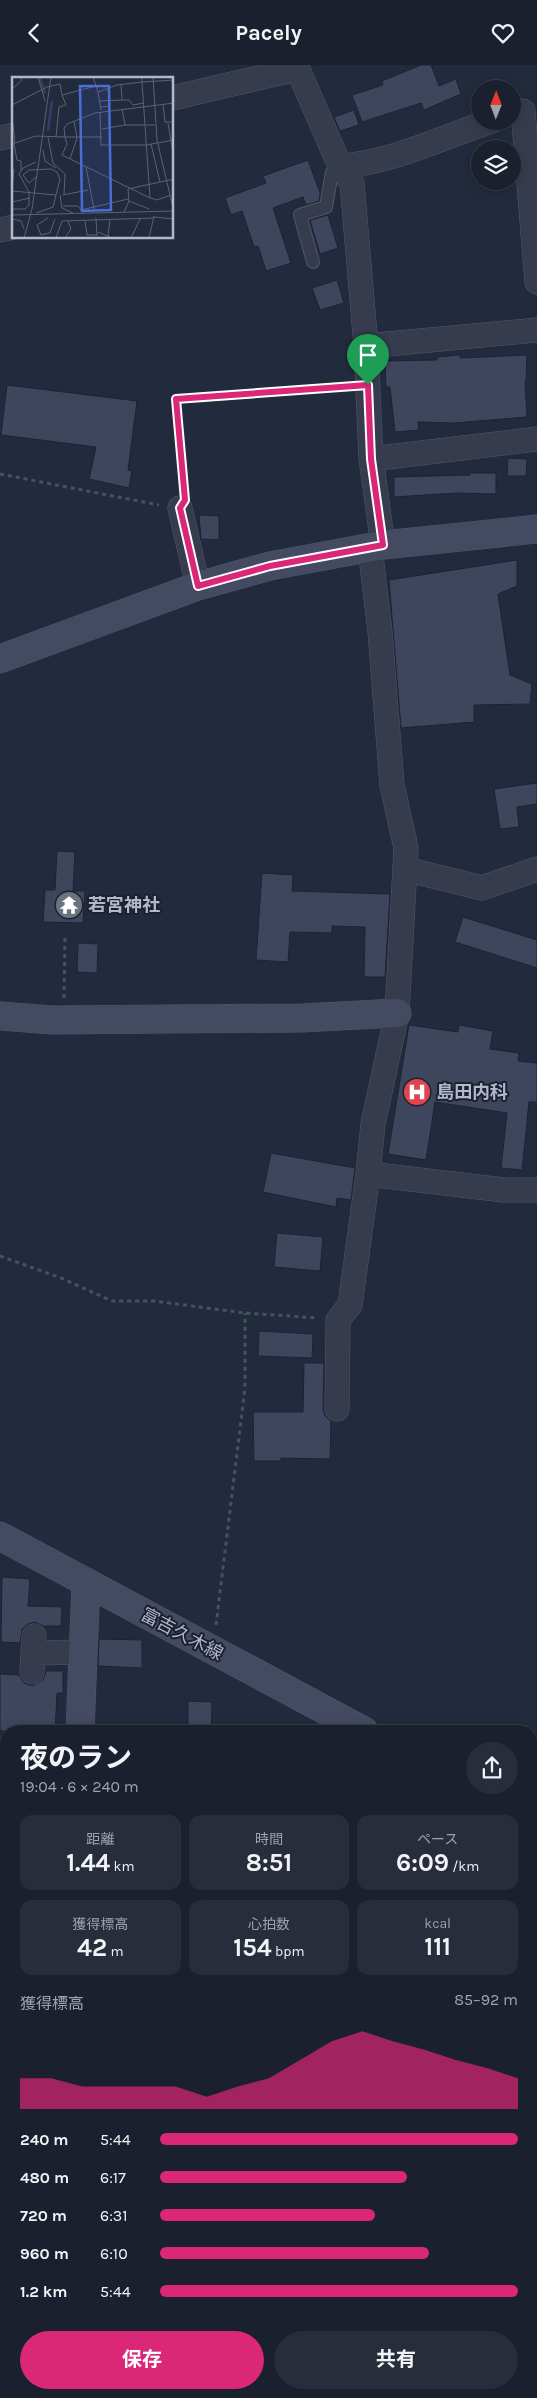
<!DOCTYPE html>
<html lang="ja">
<head>
<meta charset="utf-8">
<style>
	:root { --surface:#1a202e; --page:#272d3a; --text:#f1f3f6; --muted:#9fa3aa; --line:#383e4a; --accent:#db2777 }
	body { margin:0; font-family:Karla,"Noto Sans JP",sans-serif; background:var(--page); color:var(--text); height:100vh; display:flex; flex-direction:column; font-size:19px; white-space:nowrap }
	* { box-sizing:border-box; margin:0 }
	p { font-size:16px; color:var(--muted) }
	.icon { flex:none; width:28px; height:28px; fill:none; stroke:currentColor; stroke-width:2; stroke-linecap:round; stroke-linejoin:round }
	.map { position:relative; flex:1; overflow:hidden }
	.side { position:absolute; left:0px; top:1660px; width:538px; height:674px; display:flex; flex-direction:column; background:var(--surface); border-radius:20px 20px 0 0; box-shadow:0 2px 12px #0003,0 0 0 1px var(--line) }
	.side>* { flex:none }
	.needle { width:32px; rotate:1deg }
	.controls { position:absolute; left:471px; top:15px; display:grid; gap:10px }
	.controls a { display:grid; place-items:center; width:50px; height:50px; border-radius:50%; background:var(--surface); box-shadow:0 2px 12px #0003,0 0 0 1px var(--line); font-size:25px }
	.pin { position:absolute; display:grid; place-items:center; width:42px; height:42px; color:#fff; margin:-51px -21px; border-radius:50% 50% 50% 0; rotate:-45deg; box-shadow:0 0 5px #0007 }
	.pin .icon { rotate:45deg }
	.round { display:grid; place-items:center; flex:none; width:52px; height:52px; border-radius:26px; background:var(--page) }
	.overview { display:flex; align-items:center; justify-content:space-between; height:85px; padding:0 20px }
	h1 { font-size:28px; font-weight:700; line-height:38px }
	.metrics { display:grid; grid-template-columns:repeat(3,1fr); gap:8px; height:85px; padding:5px 20px }
	.metrics div { display:grid; align-content:center; border-radius:12px; background:var(--page); text-align:center }
	.metrics b { font-size:25px; font-weight:700 }
	.metrics small { font-size:14px; font-weight:400 }
	.metrics p { font-size:14px }
	.chart { height:140px; padding:10px 20px }
	.chart p { display:flex; justify-content:space-between }
	.chart svg { width:100%; height:90px; margin-top:5px; fill:var(--accent); opacity:.7 }
	.button { display:flex; gap:10px; margin-top:auto; padding:10px 20px }
	.button a { flex:1; height:58px; border-radius:30px; background:var(--accent); color:#fff; font-size:20px; font-weight:700; line-height:58px; text-align:center }
	.button a+a { background:var(--page); color:var(--text) }
	ul { padding:0 20px; list-style:none; font-size:16px }
	li { display:grid; grid-template-columns:80px 60px 1fr; align-items:center; height:38px }
	li i { height:12px; border-radius:6px; background:var(--accent) }
	header { display:flex; justify-content:space-between; align-items:center; height:65px; padding:0 20px; background:var(--surface); font-size:22px; font-weight:700 }
	.map>svg:first-child { display:block }
	.lines { fill:none; stroke-linecap:round; stroke-linejoin:round }
	.stream { stroke:#334063; stroke-width:6 }
	.building { fill:#3e465e; stroke:#1d2334 }
	.lane-casing { stroke:#515768; stroke-width:14 }
	.street-casing { stroke:#515768; stroke-width:25 }
	.secondary-casing { stroke:#515768; stroke-width:29 }
	.path { stroke:#42555b; stroke-width:3; stroke-dasharray:4 4; stroke-linecap:butt }
	.lane { stroke:#363c4d; stroke-width:12 }
	.street { stroke:#363c4d; stroke-width:24 }
	.secondary { stroke:#444a61; stroke-width:28 }
	.route-casing { stroke:#fff; stroke-width:10 }
	.route { stroke:#db2777; stroke-width:6 }
	.labels { text-anchor:middle; dominant-baseline:central; stroke-width:4; stroke-linejoin:round; paint-order:stroke }
	.poi-label { font-size:18px; font-weight:bold; fill:#b2b7c9; stroke:#1b2132; text-anchor:start }
	.street-label { font-size:18px; fill:#b2b7c9; stroke:#1b2132 }
	.inset-river { fill:none; stroke:#334063; stroke-width:2.5 }
	.inset-road { fill:none; stroke:#5c6275; stroke-width:1 }
	.view { fill:#4a6ed4; fill-opacity:0.15; stroke:#4a6ed4; stroke-width:2.5 }
	.inset-edge { fill:none; stroke:#b2b7c9; stroke-width:2.5 }
</style>
</head>
<body>
<header><svg class="icon" aria-label="back" viewBox="0 0 24 24"><path d="M15 5l-7 7 7 7"/></svg>Pacely<svg class="icon" aria-label="heart" viewBox="0 0 24 24"><path d="M12 20l-8-8c-3-5 5-10 8-4 3-6 11-1 8 4z"/></svg></header>
<div class="map">
<svg width="537" height="2333" viewBox="0 0 537 2333">
	<rect width="100%" height="100%" fill="#222a3d"/>
	<g class="lines">
		<!-- stream -->
		<path class="stream" d="M 0,1992 L 6,1990"/>
	</g>
	<!-- building -->
	<path class="building" d="M 421,0 L 431,0 L 439,21 L 456,14 L 461,29 L 424,45 L 421,38 L 362,57 L 352,30 L 383,20 L 382,16 Z
		M 354,45 L 359,60 L 340,66 L 334,52 Z
		M 308,95 L 320,128 L 319,136 L 306,140 L 303,132 L 273,143 L 291,198 L 266,206 L 258,181 L 254,182 L 242,146 L 231,150 L 225,133 L 266,118 L 263,111 Z
		M 328,150 L 338,183 L 320,189 L 310,155 Z
		M 337,215 L 344,238 L 320,245 L 312,223 Z
		M 460,290 L 460,293 L 527,290 L 526,316 L 525,316 L 527,352 L 454,358 L 418,357 L 419,365 L 395,367 L 390,322 L 386,322 L 385,296 L 437,295 L 437,292 Z
		M 7,320 L 137,336 L 128,405 L 132,406 L 129,423 L 89,414 L 96,382 L 1,370 Z
		M 508,393 L 527,394 L 526,411 L 507,411 Z
		M 470,408 L 496,408 L 496,429 L 456,428 L 394,432 L 394,412 L 470,410 Z
		M 199,450 L 219,451 L 219,475 L 201,474 Z
		M 517,495 L 517,521 L 498,529 L 510,610 L 532,619 L 530,639 L 474,640 L 474,657 L 401,663 L 389,515 Z
		M 537,718 L 537,739 L 517,742 L 519,762 L 500,764 L 494,724 Z
		M 57,786 L 75,787 L 73,826 L 85,826 L 83,858 L 43,857 L 45,825 L 55,825 Z
		M 262,808 L 293,810 L 292,826 L 390,829 L 385,912 L 364,912 L 365,862 L 332,861 L 332,868 L 290,867 L 288,897 L 256,895 Z
		M 463,852 L 537,875 L 537,903 L 455,877 Z
		M 78,878 L 98,879 L 97,908 L 77,907 Z
		M 409,960 L 458,967 L 459,960 L 493,966 L 490,984 L 519,988 L 518,996 L 537,998 L 537,1037 L 529,1037 L 522,1105 L 501,1103 L 507,1048 L 435,1037 L 426,1095 L 388,1089 Z
		M 271,1088 L 355,1103 L 351,1135 L 337,1133 L 336,1142 L 263,1127 Z
		M 277,1168 L 323,1172 L 320,1206 L 274,1202 Z
		M 259,1266 L 313,1269 L 312,1293 L 258,1291 Z
		M 304,1298 L 324,1298 L 323,1344 L 325,1351 L 331,1356 L 330,1394 L 281,1393 L 281,1396 L 254,1396 L 253,1347 L 303,1347 Z
		M 2,1512 L 30,1514 L 28,1541 L 62,1542 L 61,1561 L 43,1561 L 35,1557 L 28,1559 L 22,1564 L 20,1578 L 1,1577 Z
		M 99,1574 L 142,1575 L 142,1603 L 98,1601 Z
		M 46,1606 L 63,1606 L 63,1628 L 57,1628 L 55,1666 L 0,1666 L 0,1609 L 19,1610 L 24,1618 L 32,1621 L 43,1615 Z
		M 188,1636 L 212,1637 L 211,1666 L 188,1666 Z"/>
	<g class="lines">
		<defs>
			<path id="lane" d="M 313,197 L 300,150 L 326,142 L 332,107 L 340,101"/>
			<path id="street" d="M 296,0 L 340,101 C 392,98 442,72 492,56
				M 172,33 L 297,4
				M 523,46 L 537,217
				M 0,73 L 14,70
				M 340,101 L 352,118 L 366,281 L 371,394 L 383,480
				M 0,165 L 14,162
				M 366,281 L 537,265
				M 371,394 L 537,374
				M 180,443 L 198,521
				M 370,483 L 380,567 L 392,720 L 406,783 L 397,948 L 373,1059 L 368,1109 L 504,1125 L 537,1125
				M 405,804 L 482,823 L 537,804
				M 337,1344 L 338,1255 L 350,1240 L 368,1109
				M 33,1588 L 83,1587
				M 32,1607 L 34,1571
				M 531,1834 L 537,1830
				M 0,1974 L 6,1972
				M 531,2204 L 537,2203
				M 0,2317 L 6,2316
				M 502,2328 L 503,2333"/>
			<path id="secondary" d="M 0,594 L 198,521 L 270,501 L 383,480 L 537,464
				M 0,951 L 52,955 L 302,953 L 397,948
				M 0,1471 L 364,1666
				M 80,1666 L 86,1518
				M 531,1756 L 537,1759
				M 220,2328 L 222,2333"/>
		</defs>
		<!-- lane casing -->
		<use href="#lane" class="lane-casing"/>
		<!-- street casing -->
		<use href="#street" class="street-casing"/>
		<!-- secondary casing -->
		<use href="#secondary" class="secondary-casing"/>
		<!-- path -->
		<path class="path" d="M 0,409 L 159,440
			M 184,423 L 176,334 L 347,321
			M 64,933 L 65,871
			M 0,1191 L 61,1213 L 112,1236 L 154,1236 L 245,1248 L 318,1253
			M 216,1560 L 245,1323 L 245,1248"/>
		<!-- lane -->
		<use href="#lane" class="lane"/>
		<!-- street -->
		<use href="#street" class="street"/>
		<!-- secondary -->
		<use href="#secondary" class="secondary"/>
	</g>
	<g class="lines">
		<defs>
			<path id="route" d="M 368,320 L 371,394 L 383,480 L 270,501 L 198,521 L 180,443 L 185,435 L 176,334 Z"/>
		</defs>
		<!-- route casing -->
		<use href="#route" class="route-casing"/>
		<!-- route -->
		<use href="#route" class="route"/>
	</g>
	<!-- icons -->
	<defs>
		<symbol id="temple-disc" viewBox="-11 -11 22 22"><circle r="9.5" fill="#6b7280" stroke="#1b2132"/><path d="M0-6L5-2H3V0L6.5 2.5H4V6H1.5V3h-3V6H-4V2.5H-6.5L-3 0V-2H-5Z" fill="#fff"/></symbol>
		<symbol id="hospital-disc" viewBox="-11 -11 22 22"><circle r="9.5" fill="#e0444e" stroke="#1b2132"/><path d="M-5-5h3v3.5h4V-5h3V5h-3V1.5h-4V5h-3Z" fill="#fff"/></symbol>
	</defs>
	<g fill-rule="evenodd">
		<use href="#temple-disc" x="53" y="824" width="32" height="32"/>
		<use href="#hospital-disc" x="401" y="1011" width="32" height="32"/>
	</g>
	<g class="labels">
		<!-- poi labels -->
		<g class="poi-label">
			<text x="88" y="840">若宮神社</text>
			<text x="436" y="1027">島田内科</text>
		</g>
		<!-- street labels -->
		<g class="street-label">
			<text transform="translate(182 1569) rotate(28)">富吉久木線</text>
		</g>
	</g>
	<!-- overview -->
	<g transform="translate(12 12)">
		<rect width="161" height="161" fill="#222a3d"/>
		<path class="inset-river" d="M 28,1 L 33,16M 36,54 L 40,24"/>
		<path class="inset-road" d="M 26,0 L 33,24M 81,0 L 86,15 L 105,8 L 130,5 L 130,0M 141,0 L 145,63 L 162,135M 161,0 L 162,24M 0,12 L 10,3 L 8,0M 86,15 L 89,33M 110,23 L 117,23 L 121,28 L 132,26M 88,24 L 110,23 L 109,7M 151,27 L 153,45 L 162,45M 0,28 L 35,10 L 48,7 L 50,18 L 84,9M 88,30 L 98,29 L 96,11M 110,32 L 113,48 L 143,48M 88,35 L 89,68 L 134,68 L 162,63M 0,39 L 3,66M 156,46 L 162,82M 90,52 L 113,48M 36,60 L 41,86 L 53,97 L 52,118M 44,60 L 47,30 L 54,28 L 50,18M 90,60 L 53,60 L 52,51 L 55,47 L 83,36 L 162,26M 0,67 L 24,59 L 53,60 L 55,67 L 50,78 L 138,121 L 145,123 L 159,118M 2,67 L 5,83 L 9,84 L 9,93M 139,67 L 148,105M 31,73 L 33,84 L 44,91M 58,82 L 65,61 L 62,44M 74,90 L 82,132M 24,100 L 17,106 L 11,98 L 17,93 L 39,92 L 45,95 L 48,102 L 41,130 L 24,136M 0,112 L 2,92M 116,112 L 162,102M 0,114 L 44,118M 48,118 L 50,131 L 61,136M 51,118 L 76,113M 138,121 L 130,5 L 162,3M 117,124 L 137,132M 0,125 L 18,121M 51,129 L 66,129 L 69,133 L 116,122M 0,132 L 13,132 L 17,128 L 17,115 L 7,97 L 11,91 L 24,85M 112,135 L 117,124 L 116,112M 0,138 L 162,134M 142,140 L 162,142M 36,141 L 25,148 L 29,158 L 38,156 L 43,142M 84,141 L 85,159M 0,142 L 9,144 L 12,152M 73,144 L 75,158 L 85,158M 86,155 L 100,161M 96,159 L 98,142M 12,161 L 20,132 L 39,0M 44,161 L 50,144 L 142,141M 53,161 L 59,152 L 56,144M 119,161 L 128,142M 137,161 L 142,139"/>
		<path class="view" d="M 68,9 L 97,9 L 99,133 L 70,134 Z"/>
		<rect width="161" height="161" class="inset-edge"/>
	</g>
</svg>
<div class="controls">
<a><svg class="needle" viewBox="-14 -14 28 28"><path d="M0-13l5 13h-10z" fill="#e53935"/><path d="M0 13l5-13h-10z" fill="#9fa3aa"/></svg></a>
<a><svg class="icon" aria-label="layers" viewBox="0 0 24 24"><path d="M12 4l9 5-9 5-9-5zM3 14l9 5 9-5"/></svg></a>
</div>
<div class="pin" style="left:368px;top:320px;background:#1e9e55"><svg class="icon" aria-label="arrive" viewBox="0 0 24 24"><path d="M6 21V4h12l-3 4 3 4H6"/></svg></div>
<section class="side">
<div class="overview"><div><h1>夜のラン</h1><p>19:04 · 6 × 240 m</p></div><a class="round"><svg class="icon" aria-label="share" viewBox="0 0 24 24"><path d="M12 15V3M7 8l5-5 5 5M5 13v7h14v-7"/></svg></a></div>
<div class="metrics">
<div><p>距離</p><b>1.44<small> km</small></b></div>
<div><p>時間</p><b>8:51</b></div>
<div><p>ペース</p><b>6:09<small> /km</small></b></div>
</div>
<div class="metrics">
<div><p>獲得標高</p><b>42<small> m</small></b></div>
<div><p>心拍数</p><b>154<small> bpm</small></b></div>
<div><p>kcal</p><b>111</b></div>
</div>
<div class="chart"><p><span>獲得標高</span>85–92 m</p>
<svg viewBox="0 0 160 44" preserveAspectRatio="none"><path d="M0 44V29L10 29L20 33L30 33L40 33L50 33L60 38L70 33L80 29L90 20L100 11L110 6L120 11L130 15L140 20L150 24L160 29V44z"/></svg>
</div>
<ul>
<li><b>240 m</b>5:44<i style="width:100%"></i></li>
<li><b>480 m</b>6:17<i style="width:69%"></i></li>
<li><b>720 m</b>6:31<i style="width:60%"></i></li>
<li><b>960 m</b>6:10<i style="width:75%"></i></li>
<li><b>1.2 km</b>5:44<i style="width:100%"></i></li>
</ul>
<div class="button"><a>保存</a><a>共有</a></div>
</section>
</div>
</body>
</html>
